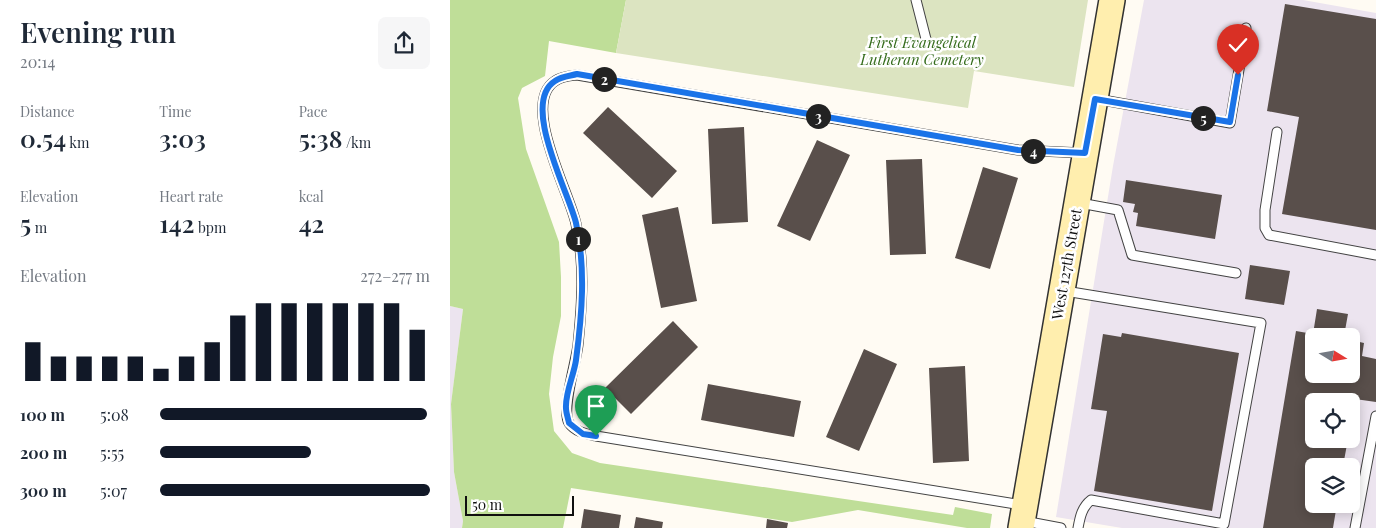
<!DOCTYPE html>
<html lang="en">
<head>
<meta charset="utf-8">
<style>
	:root { --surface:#fff; --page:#f6f6f7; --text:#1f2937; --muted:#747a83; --accent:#111827 }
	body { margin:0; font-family:"Playfair Display",serif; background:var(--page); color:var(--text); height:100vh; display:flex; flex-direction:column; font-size:19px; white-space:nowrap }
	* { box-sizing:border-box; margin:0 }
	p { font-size:16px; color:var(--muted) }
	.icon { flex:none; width:28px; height:28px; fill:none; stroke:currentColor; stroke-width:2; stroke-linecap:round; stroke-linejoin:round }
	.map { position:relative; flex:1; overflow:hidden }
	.drawer { display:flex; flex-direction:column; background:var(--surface); width:450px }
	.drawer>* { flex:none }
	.needle { width:32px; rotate:101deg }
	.tools { position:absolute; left:855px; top:328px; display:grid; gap:10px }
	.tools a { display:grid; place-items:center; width:55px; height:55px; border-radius:8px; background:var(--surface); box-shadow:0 2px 12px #0003; font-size:25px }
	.scale { position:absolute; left:15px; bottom:12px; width:109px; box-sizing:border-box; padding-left:5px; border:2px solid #101010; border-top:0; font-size:14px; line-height:18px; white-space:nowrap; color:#101010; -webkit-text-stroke:4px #fff; paint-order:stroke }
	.pin { position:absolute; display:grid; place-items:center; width:42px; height:42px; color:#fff; margin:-51px -21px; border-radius:50% 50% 50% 0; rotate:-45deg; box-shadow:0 0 5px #0007 }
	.pin .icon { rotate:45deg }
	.km { position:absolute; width:25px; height:25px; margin:-12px; border-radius:50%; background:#222; color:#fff; font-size:14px; line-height:25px; text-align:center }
	.round { display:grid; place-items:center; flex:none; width:52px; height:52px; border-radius:8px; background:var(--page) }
	.overview { display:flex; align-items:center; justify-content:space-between; height:85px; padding:0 20px }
	h1 { font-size:28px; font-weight:600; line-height:38px }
	.figures { display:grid; grid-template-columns:repeat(3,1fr); gap:8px; height:85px; padding:5px 20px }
	.figures div { display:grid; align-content:center }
	.figures b { font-size:25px; font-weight:600 }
	.figures small { font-size:14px; font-weight:400 }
	.figures p { font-size:14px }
	.chart { height:140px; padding:10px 20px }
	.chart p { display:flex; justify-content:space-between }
	.chart svg { width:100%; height:90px; margin-top:5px; stroke:var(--accent); stroke-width:6 }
	ul { padding:0 20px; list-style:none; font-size:16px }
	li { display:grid; grid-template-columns:80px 60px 1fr; align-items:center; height:38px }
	li i { height:12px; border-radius:6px; background:var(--accent) }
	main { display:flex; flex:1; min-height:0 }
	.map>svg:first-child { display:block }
	.industrial { fill:#ece4ef; fill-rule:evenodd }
	.forest { fill:#bfde98 }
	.cemetery { fill:#dce4c1 }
	.building { fill:#594f4b }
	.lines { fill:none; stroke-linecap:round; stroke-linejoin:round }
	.lane-casing { stroke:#434343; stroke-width:11 }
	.secondary-casing { stroke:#323232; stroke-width:28 }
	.lane { stroke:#fff; stroke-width:9 }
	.secondary { stroke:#ffeeae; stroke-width:25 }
	.route-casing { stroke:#fff; stroke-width:10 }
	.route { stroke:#1a73e8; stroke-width:6 }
	.labels { text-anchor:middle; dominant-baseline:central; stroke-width:5; stroke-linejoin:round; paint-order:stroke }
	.park-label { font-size:15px; font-style:italic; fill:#356c1c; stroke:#fff }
	.street-label { font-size:15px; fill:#101010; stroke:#fff }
</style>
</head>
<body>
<main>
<section class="drawer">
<div class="overview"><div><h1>Evening run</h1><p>20:14</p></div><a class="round"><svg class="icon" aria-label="share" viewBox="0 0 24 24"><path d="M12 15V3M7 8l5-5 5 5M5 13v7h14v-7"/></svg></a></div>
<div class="figures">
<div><p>Distance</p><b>0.54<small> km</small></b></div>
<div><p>Time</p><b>3:03</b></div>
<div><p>Pace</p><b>5:38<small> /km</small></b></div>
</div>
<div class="figures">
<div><p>Elevation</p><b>5<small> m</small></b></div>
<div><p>Heart rate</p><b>142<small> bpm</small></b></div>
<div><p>kcal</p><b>42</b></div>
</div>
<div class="chart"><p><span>Elevation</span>272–277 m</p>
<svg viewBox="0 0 160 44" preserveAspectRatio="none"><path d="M5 44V25M15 44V32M25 44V32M35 44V32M45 44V32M55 44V38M65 44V32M75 44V25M85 44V12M95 44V6M105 44V6M115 44V6M125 44V6M135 44V6M145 44V6M155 44V19"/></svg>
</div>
<ul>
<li><b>100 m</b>5:08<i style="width:99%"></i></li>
<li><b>200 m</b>5:55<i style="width:56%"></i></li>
<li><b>300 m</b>5:07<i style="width:100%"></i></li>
</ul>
</section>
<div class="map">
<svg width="926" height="528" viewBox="0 0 926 528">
	<rect width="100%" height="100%" fill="#fffbf3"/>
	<!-- industrial -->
	<path class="industrial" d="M 694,0 L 853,0 L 926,13 L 926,528 L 672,528 L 606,517 L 663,166 ZM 864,336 L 901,336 L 901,374 L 864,374 ZM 864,401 L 901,401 L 901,439 L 864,439 ZM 864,466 L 901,466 L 901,504 L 864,504 Z
		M 0,306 L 13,309 L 1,404 L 4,472 L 13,521 L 12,528 L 0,528 Z"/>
	<!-- forest -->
	<path class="forest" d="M 0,0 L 176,0 L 166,53 L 99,41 L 95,76 L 72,88 L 68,98 L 76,149 L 109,242 L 111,277 L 111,316 L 103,357 L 99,394 L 104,431 L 122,453 L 150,463 L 503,515 L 505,507 L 542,514 L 540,528 L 517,528 L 408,510 L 342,522 L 121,488 L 113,528 L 12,528 L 13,521 L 4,472 L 1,404 L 13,309 L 0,306 Z"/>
	<!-- cemetery -->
	<path class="cemetery" d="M 176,0 L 638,0 L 624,87 L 524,71 L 518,108 L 166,53 Z"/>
	<!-- building -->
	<path class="building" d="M 835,4 L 926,19 L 926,230 L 832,214 L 849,117 L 817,111 Z
		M 158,107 L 227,171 L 202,198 L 133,133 Z
		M 294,127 L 298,222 L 262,224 L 258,129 Z
		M 367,140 L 400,155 L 360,241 L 327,226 Z
		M 472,159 L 476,254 L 440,255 L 436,160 Z
		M 533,167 L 568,178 L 540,269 L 505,258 Z
		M 676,180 L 772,195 L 765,239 L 686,226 L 688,213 L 683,212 L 685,204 L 673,202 Z
		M 228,207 L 247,301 L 211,308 L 192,215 Z
		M 800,265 L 840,271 L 834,305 L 795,299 Z
		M 867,309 L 898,314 L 894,336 L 864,336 L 864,374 L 901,374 L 901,340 L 914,343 L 912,356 L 926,359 L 926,402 L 905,399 L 902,414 L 901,401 L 864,401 L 864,439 L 898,439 L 893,466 L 864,466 L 864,504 L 887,504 L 883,528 L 813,528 L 846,331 L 863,334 Z
		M 223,321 L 248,347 L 181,414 L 155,388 Z
		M 672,333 L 789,353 L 762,511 L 644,491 L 657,411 L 641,409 L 653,334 L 671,337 Z
		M 414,349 L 447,364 L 409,451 L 376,437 Z
		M 515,366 L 519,461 L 483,463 L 479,368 Z
		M 258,384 L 351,401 L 344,437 L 251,420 Z
		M 134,509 L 171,515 L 169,528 L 131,528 Z
		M 186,517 L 213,522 L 212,528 L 184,528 Z
		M 317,519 L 338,523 L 337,528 L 316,528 Z"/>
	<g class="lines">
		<defs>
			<path id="lane" d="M 466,0 L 476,39
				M 647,99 L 780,123 L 796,28
				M 827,132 L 815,210 L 815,228 L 819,235 L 926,255
				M 630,203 L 668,210 L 682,255 L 786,273
				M 615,291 L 811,323 L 774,524 L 641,500 C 632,507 630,517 628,528
				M 572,505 L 146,436 C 137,434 125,432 119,423 C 111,411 126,362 128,345 C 132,304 135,264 126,224 C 120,193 70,104 105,81 C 112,76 119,76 127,75 L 568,150 L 633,153
				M 574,521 L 611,528
				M 905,528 L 926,416"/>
			<path id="secondary" d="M 571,528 L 662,0"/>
		</defs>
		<!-- lane casing -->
		<use href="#lane" class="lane-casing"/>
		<!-- secondary casing -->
		<use href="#secondary" class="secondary-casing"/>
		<!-- lane -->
		<use href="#lane" class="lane"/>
		<!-- secondary -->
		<use href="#secondary" class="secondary"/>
	</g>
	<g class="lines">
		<defs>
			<path id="route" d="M 146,436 L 133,434 L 119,423 C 118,418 116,413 116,408 C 115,393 124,375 126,360 C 132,315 136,268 126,223 C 119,193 70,103 105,81 C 112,76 120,76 127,74 L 568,150 L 635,153 L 645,99 L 780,122 L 788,75"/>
		</defs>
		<!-- route casing -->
		<use href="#route" class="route-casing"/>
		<!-- route -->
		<use href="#route" class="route"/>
	</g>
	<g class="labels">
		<!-- park labels -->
		<g class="park-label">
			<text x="472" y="42">First Evangelical<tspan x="472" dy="17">Lutheran Cemetery</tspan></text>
		</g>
		<!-- street labels -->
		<g class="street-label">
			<text transform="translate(616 264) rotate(-80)">West 127th Street</text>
		</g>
	</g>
</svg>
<div class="tools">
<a><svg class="needle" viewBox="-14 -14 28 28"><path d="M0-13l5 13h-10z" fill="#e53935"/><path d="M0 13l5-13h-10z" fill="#747a83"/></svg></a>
<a><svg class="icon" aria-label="locate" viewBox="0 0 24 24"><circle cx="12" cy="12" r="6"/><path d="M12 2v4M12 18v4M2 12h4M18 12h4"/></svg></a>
<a><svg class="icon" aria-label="layers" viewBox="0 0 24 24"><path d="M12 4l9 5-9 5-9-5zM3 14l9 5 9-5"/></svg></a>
</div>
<div class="scale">50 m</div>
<div class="pin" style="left:146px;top:436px;background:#1e9e55"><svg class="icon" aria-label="arrive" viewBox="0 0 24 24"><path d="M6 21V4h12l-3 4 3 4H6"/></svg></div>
<div class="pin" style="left:788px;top:75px;background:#d93025"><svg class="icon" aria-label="check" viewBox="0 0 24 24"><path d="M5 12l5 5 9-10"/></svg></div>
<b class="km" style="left:128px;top:239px">1</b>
<b class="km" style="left:154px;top:79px">2</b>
<b class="km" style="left:368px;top:116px">3</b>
<b class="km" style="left:583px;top:151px">4</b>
<b class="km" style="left:753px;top:118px">5</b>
</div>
</main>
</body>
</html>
